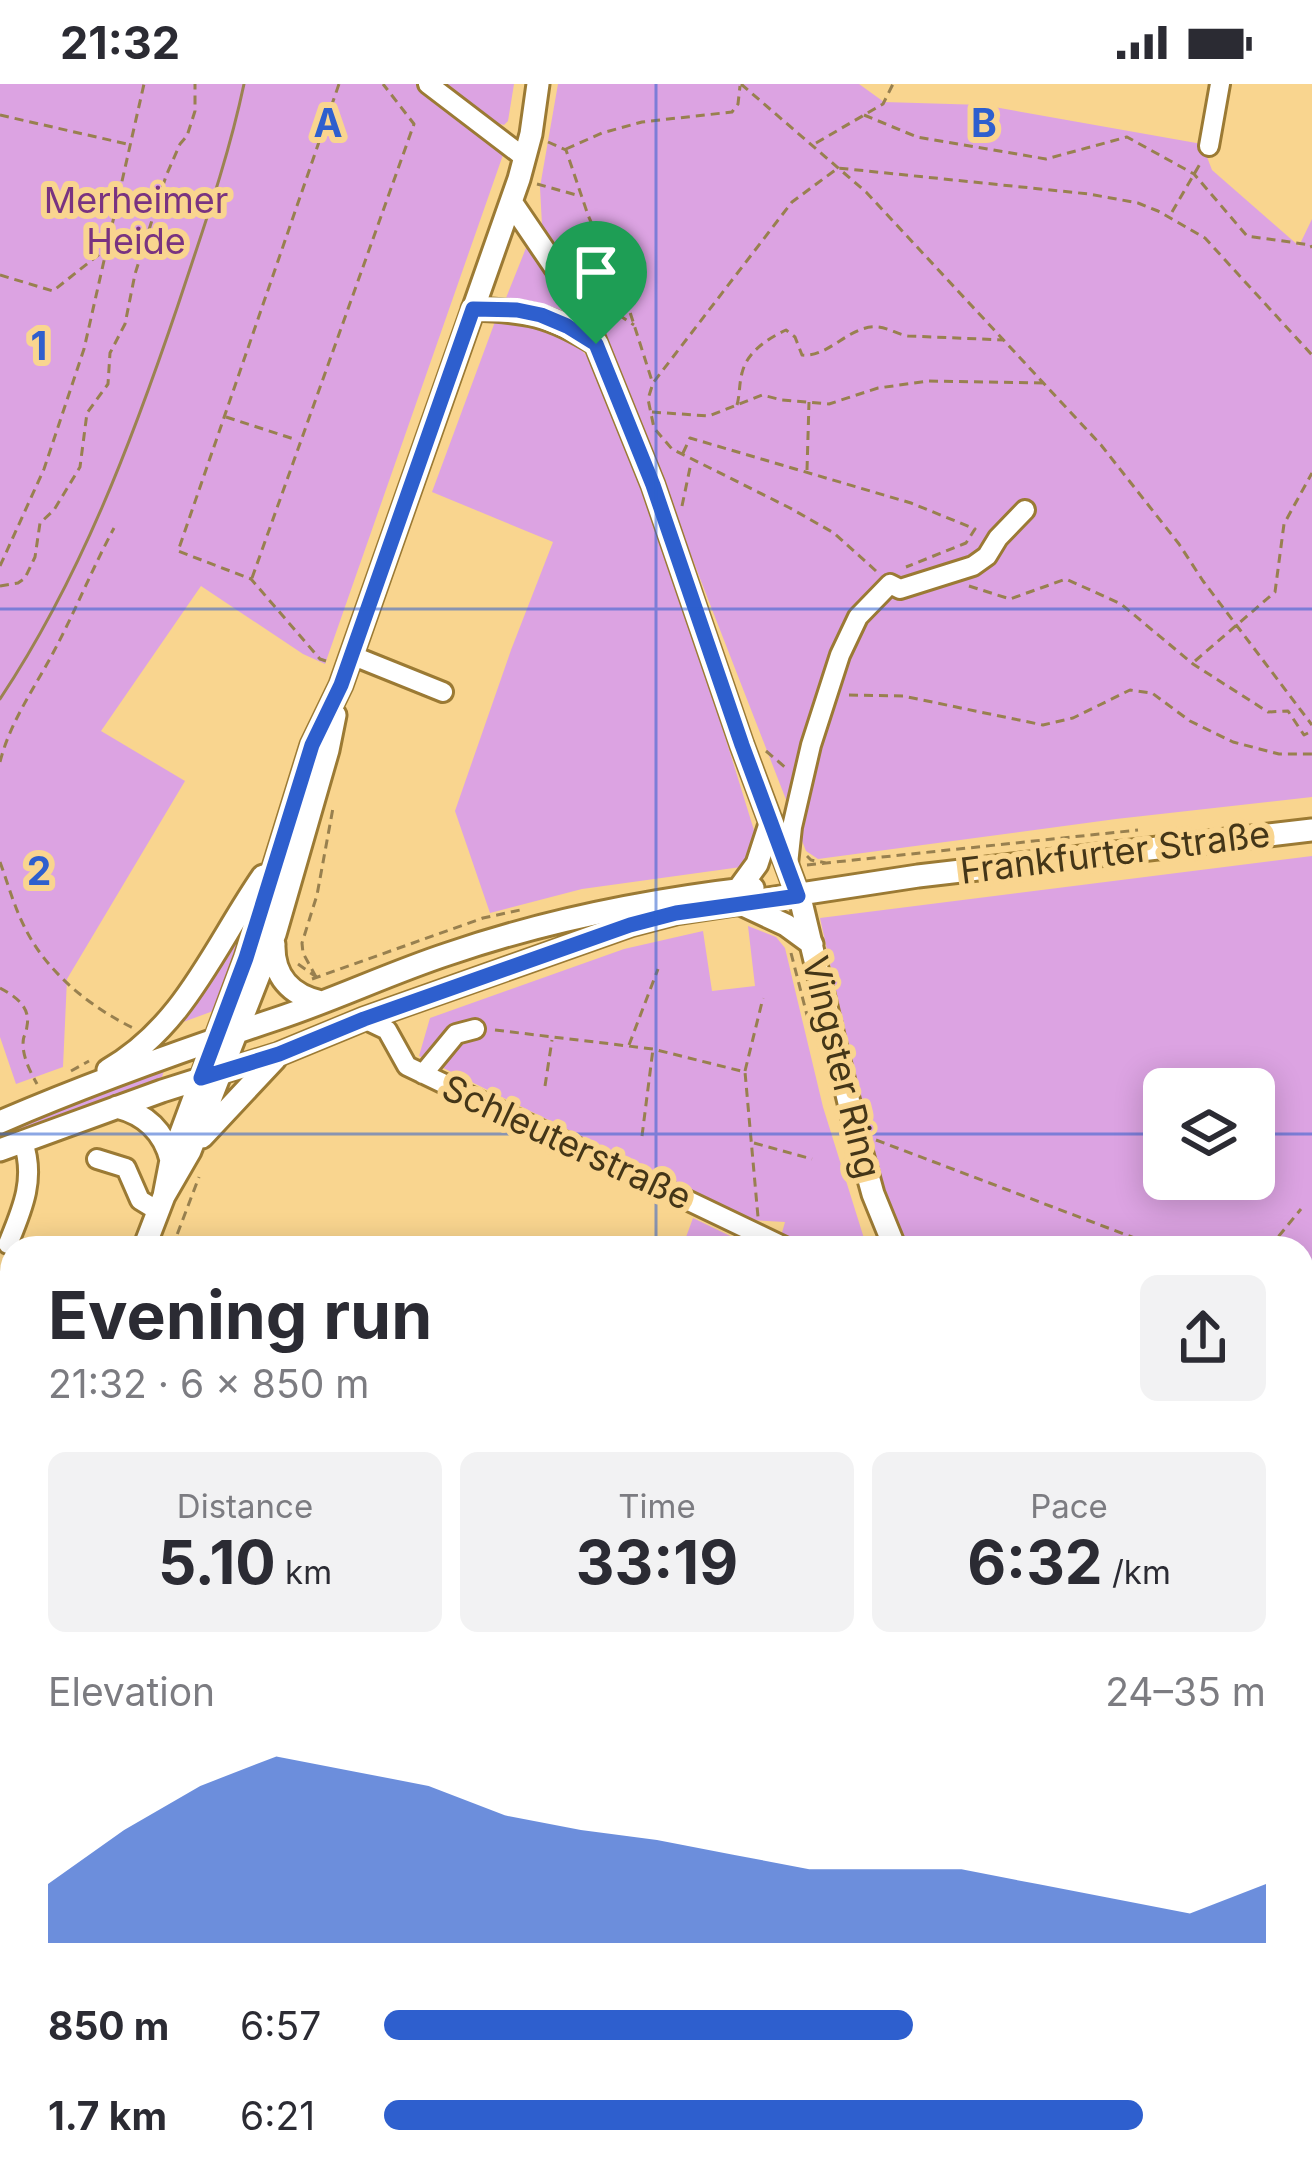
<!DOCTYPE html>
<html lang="en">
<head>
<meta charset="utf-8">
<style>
	:root { --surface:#fff; --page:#f2f2f3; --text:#2b2b33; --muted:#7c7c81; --accent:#2e5fce }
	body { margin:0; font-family:Inter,sans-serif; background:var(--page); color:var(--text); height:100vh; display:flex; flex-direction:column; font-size:45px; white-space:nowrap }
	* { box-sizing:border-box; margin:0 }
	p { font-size:39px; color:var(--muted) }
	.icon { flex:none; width:66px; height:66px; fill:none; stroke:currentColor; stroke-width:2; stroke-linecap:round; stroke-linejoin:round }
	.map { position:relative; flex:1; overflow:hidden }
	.side { position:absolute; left:0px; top:1152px; width:1314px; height:948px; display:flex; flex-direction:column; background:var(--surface); border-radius:36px 36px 0 0; box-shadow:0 6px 30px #0003 }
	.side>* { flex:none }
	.controls { position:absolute; left:1143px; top:984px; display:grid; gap:24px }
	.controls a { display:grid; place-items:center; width:132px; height:132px; border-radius:18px; background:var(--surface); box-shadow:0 6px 30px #0003; font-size:60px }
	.pin { position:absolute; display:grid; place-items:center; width:102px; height:102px; color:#fff; margin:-123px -51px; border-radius:50% 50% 50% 0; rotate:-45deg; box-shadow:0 0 12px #0007 }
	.pin .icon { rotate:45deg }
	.round { display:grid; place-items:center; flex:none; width:126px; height:126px; border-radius:18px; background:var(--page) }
	.headline { display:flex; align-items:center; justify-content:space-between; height:204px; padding:0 48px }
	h1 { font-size:66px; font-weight:700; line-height:90px }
	.metrics { display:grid; grid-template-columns:repeat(3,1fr); gap:18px; height:204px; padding:12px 48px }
	.metrics div { display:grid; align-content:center; border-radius:18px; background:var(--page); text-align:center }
	.metrics b { font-size:60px; font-weight:700 }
	.metrics small { font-size:33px; font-weight:400 }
	.metrics p { font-size:33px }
	.chart { height:336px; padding:24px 48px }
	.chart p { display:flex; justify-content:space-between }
	.chart svg { width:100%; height:216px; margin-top:12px; fill:var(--accent); opacity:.7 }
	ul { padding:0 48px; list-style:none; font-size:39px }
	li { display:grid; grid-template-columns:192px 144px 1fr; align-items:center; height:90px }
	li i { height:30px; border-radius:15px; background:var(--accent) }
	.status { display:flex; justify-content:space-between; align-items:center; height:84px; padding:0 60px; background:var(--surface); direction:ltr }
	.status svg { height:33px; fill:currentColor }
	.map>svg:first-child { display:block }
	.green { fill:#dca3e2; fill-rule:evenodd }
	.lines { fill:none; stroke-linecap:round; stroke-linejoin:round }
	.minor-casing { stroke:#9b7a34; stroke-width:24 }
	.major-casing { stroke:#9b7a34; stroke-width:27 }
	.path { stroke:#98804f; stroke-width:3; stroke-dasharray:9 6; stroke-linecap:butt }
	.minor { stroke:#fff; stroke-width:18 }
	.major { stroke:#fff; stroke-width:21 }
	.tram { stroke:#9b8351; stroke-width:3 }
	.route-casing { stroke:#fff; stroke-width:24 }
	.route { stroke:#2e5fce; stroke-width:15 }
	.grid { fill:none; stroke:#2e5fce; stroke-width:3; stroke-opacity:0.55 }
	.labels { text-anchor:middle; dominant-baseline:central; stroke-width:12; stroke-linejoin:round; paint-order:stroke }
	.park-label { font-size:36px; fill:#793381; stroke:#f9d58f }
	.street-label { font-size:36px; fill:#443618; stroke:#f9d58f }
	.grid-label { font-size:39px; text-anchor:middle; font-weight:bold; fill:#2e5fce; stroke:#f9d58f; stroke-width:12; stroke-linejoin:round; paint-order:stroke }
</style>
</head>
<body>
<div class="status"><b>21:32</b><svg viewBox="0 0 49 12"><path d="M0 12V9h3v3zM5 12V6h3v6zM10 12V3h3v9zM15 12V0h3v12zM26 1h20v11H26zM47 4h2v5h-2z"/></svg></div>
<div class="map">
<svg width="1312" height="2100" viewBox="0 0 1312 2100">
	<rect width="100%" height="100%" fill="#f9d58f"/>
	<!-- green -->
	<path class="green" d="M 0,0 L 418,0 L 504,68 L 325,580 L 303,570 L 201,502 L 101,647 L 185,697 L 67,895 L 63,983 L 16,1000 L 0,953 Z
		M 445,0 L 514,0 L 508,37 L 504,41 L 497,39 Z
		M 558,0 L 859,0 L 884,18 L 983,21 L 1202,60 L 1212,86 L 1299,162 L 1312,135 L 1312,713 L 1116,735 L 818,775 L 806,767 L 617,281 L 593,228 L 542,141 L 540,103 Z
		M 528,159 L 579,239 L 504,219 Z
		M 496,235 C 527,240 566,246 587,272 C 602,292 620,348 630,373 C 679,498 717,627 757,756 L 741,783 L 582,805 L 490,829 L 455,727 L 511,566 L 553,458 L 432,408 Z
		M 1312,772 L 1312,1348 L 1302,1346 L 1302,1164 L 911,1164 L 880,1107 L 820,834 ZM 1164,1005 L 1254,1005 L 1254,1095 L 1164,1095 Z
		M 252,824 L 216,926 L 175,941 C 204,904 231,866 252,824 Z
		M 748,842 L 776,853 L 785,864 L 823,1023 L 867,1164 L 796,1164 L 780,1156 L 785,1138 L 750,1136 L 419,972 L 430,934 L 624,865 L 703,847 L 712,907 L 755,902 Z
		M 165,983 L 162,993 L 0,1054 L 0,1047 Z
		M 693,1134 L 755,1164 L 682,1164 Z
		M 1302,1415 L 1312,1416 L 1312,1721 L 1302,1720 Z
		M 548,2088 L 713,2088 L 598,2100 L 549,2100 Z"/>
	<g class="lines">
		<defs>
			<path id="minor" d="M 428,0 L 525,74
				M 1209,62 L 1220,0
				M 351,571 L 443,608
				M 788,780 L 792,743 L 811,661 L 840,571 L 858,533 L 890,500 L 900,505 L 973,482 L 987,472 L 998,454 L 1025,426
				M 364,935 L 387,946 L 407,982 L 787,1164
				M 423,990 L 456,950 L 475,945
				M 97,1075 L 126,1084 L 140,1116 L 158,1127
				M 8,1160 C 22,1126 36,1095 23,1058
				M 0,1406 L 12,1411
				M 1302,1728 L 1312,1728
				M 1302,1831 L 1312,1832
				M 1302,1952 L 1312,1971
				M 0,1994 L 12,2005
				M 106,2088 L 120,2100
				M 1099,2088 L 1105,2100
				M 913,2100 L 915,2088"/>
			<path id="major" d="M 511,118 L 579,218 L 653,401 L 742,661 L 802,822 L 856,1048 L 873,1110 L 895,1164
				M 473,225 C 527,227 549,231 595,259
				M 738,806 L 757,780 L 771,737
				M 741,820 L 786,841 L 812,860
				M 274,860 C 273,892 290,911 321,918
				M 108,986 C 185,942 215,861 263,792
				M 117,1023 C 145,1030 164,1047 171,1076
				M 0,1038 C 90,999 183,966 276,935 C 334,916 390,889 448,870 C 547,836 649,816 753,804
				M 202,1053 L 275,975
				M 0,1066 L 162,1007 L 279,970 L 364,935 L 630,841 L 676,829 L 918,792 L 1312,746
				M 164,1112 L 171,1076 L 246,874 L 312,661 L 341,601 L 519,95 L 531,50 L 538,0
				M 144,1164 L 164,1112 L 190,1067 L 275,850 L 328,666 L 335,631
				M 1302,1362 L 1312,1363
				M 0,1564 L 12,1529"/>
		</defs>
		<!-- minor casing -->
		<use href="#minor" class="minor-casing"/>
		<!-- major casing -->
		<use href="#major" class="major-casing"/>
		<!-- path -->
		<path class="path" d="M 741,0 L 866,108 L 1101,361 L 1179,460 L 1203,497 L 1312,641
			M 0,31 L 127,60
			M 864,31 L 917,53 L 1046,75 L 1127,53 L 1194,90 L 1247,152 L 1311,161 L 1312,164
			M 548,58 L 566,66 L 588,131 L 629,225 L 652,297
			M 816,59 L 883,20 L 893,0
			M 566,65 L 602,49 L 642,38 L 732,28 L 738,20 L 740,2
			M 537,100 L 580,112
			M 1172,128 L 1200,80
			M 0,191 L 53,207 L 102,168
			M 604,229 L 619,231 L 634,241
			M 737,321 C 740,310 739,300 742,289 C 747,268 767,255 786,246 L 795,253 L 802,271 C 829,274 850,240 878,243 C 888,244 897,250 908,252 L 1004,256
			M 652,328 L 709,332 L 762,311 L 782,316 L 829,320 L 878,304 L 929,297 L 1043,299
			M 226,333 L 297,356
			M 683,369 L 690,354 L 911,419 L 975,445 L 966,459 L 906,483
			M 807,386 L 809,318
			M 682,422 L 691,379
			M 0,482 L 44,385 L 84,265 L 144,0
			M 876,487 L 834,449 L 790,424 L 672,365 L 654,344 L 648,315 L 653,299 L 792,118 L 838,84 L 1089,110 L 1138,119 L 1158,127 L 1205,154 L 1312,271
			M 252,494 L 414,40 L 383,0
			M 0,502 L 18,499 L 25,494 L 35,473 L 40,439 L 54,426 L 80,383 L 87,329 L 108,300 L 110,269 L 125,240 L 135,190 L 166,92 L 180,60 L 187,52 L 195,27 L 195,0
			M 969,502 L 1010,515 L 1066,495 L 1121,520 L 1193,580 L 1268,628 L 1288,627 L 1304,651 L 1312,647
			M 326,577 L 320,575 L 251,495 L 178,467 L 339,0
			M 1195,577 L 1275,508 L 1284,440 L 1312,389
			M 849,611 L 903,612 L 1043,641 L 1073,634 L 1130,606 L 1152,609 L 1190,637 L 1233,658 L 1279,670 L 1312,670
			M 766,667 L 786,684
			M 0,678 C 10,638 34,605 53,569 C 75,528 92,485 114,444
			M 807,772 L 811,776 L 826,779
			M 0,778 C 8,800 14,822 24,842 C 46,888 90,923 135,945
			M 807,781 L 1138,746
			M 791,869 L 808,935
			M 298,880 L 315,892
			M 316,893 L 303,869 L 302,859 L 317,811 L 333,724
			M 312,895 L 483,834 L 525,825
			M 0,904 C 15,912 31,923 27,942 C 25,956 23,948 23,962 C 24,976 31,989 37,1000
			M 495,946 L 653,965 L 745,988 L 758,1133
			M 629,961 L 658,885
			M 71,987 L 89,977
			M 745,987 L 763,914
			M 545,1002 L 552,956
			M 642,1052 L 653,965
			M 876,1056 L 1161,1164
			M 754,1059 L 812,1075
			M 172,1164 L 199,1093
			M 1269,1164 L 1301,1125
			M 1302,1276 L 1312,1254
			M 1302,1283 L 1312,1283
			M 1302,1470 L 1312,1471
			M 0,1507 L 12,1473
			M 0,1651 L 12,1616
			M 1302,1671 L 1312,1671
			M 0,1853 L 12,1858
			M 1302,2001 L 1312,2020
			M 1302,2043 L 1312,2038
			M 877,2088 L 896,2099
			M 1181,2088 L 1189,2100
			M 855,2100 L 862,2088
			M 1198,2100 L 1216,2088"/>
		<!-- minor -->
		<use href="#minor" class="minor"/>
		<!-- major -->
		<use href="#major" class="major"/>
		<!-- tram -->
		<path class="tram" d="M 0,615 C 80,495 132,357 178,221 C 202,148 228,76 244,0"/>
	</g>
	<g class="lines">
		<defs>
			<path id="route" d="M 473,225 L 517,226 L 541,231 L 567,242 L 596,260 L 653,401 L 742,661 L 798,812 L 676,829 L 630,841 L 364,935 L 279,970 L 201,994 L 246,874 L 312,661 L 341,601 Z"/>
		</defs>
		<!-- route casing -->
		<use href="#route" class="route-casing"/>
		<!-- route -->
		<use href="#route" class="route"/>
	</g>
	<!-- grid -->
	<path class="grid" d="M 656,0 L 656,1164M 0,525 L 1312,525M 0,1050 L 1164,1050M 1254,1050 L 1312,1050M 0,1575 L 12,1575M 1302,1575 L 1312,1575M 656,2088 L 656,2100"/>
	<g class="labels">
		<!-- park labels -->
		<g class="park-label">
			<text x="136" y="116">Merheimer<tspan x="136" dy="41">Heide</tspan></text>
		</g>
		<!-- street labels -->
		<g class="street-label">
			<text transform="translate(1115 768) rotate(-7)">Frankfurter Straße</text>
			<text transform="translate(842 983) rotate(76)">Vingster Ring</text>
			<text transform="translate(567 1058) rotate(25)">Schleuterstraße</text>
		</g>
	</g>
	<g class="grid-label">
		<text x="328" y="53">A</text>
		<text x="984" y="53">B</text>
		<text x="39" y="276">1</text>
		<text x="39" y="801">2</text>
	</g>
</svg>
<div class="controls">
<a><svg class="icon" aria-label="layers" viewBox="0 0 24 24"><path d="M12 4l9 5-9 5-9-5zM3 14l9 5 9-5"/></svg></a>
</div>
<div class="pin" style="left:596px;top:260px;background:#1e9e55"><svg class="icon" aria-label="arrive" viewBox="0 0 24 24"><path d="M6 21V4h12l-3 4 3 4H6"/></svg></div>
<section class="side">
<div class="headline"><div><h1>Evening run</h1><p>21:32 · 6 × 850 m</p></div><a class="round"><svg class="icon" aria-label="share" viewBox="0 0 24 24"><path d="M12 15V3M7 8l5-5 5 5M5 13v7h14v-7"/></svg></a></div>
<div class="metrics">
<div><p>Distance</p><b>5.10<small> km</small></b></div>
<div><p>Time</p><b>33:19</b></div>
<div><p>Pace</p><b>6:32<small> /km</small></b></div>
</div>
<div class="chart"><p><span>Elevation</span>24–35 m</p>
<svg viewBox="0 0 160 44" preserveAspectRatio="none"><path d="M0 44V32L10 21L20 12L30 6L40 9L50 12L60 18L70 21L80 23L90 26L100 29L110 29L120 29L130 32L140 35L150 38L160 32V44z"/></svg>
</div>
<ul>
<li><b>850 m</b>6:57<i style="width:60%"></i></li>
<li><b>1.7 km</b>6:21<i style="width:86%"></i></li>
</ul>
</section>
</div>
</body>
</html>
